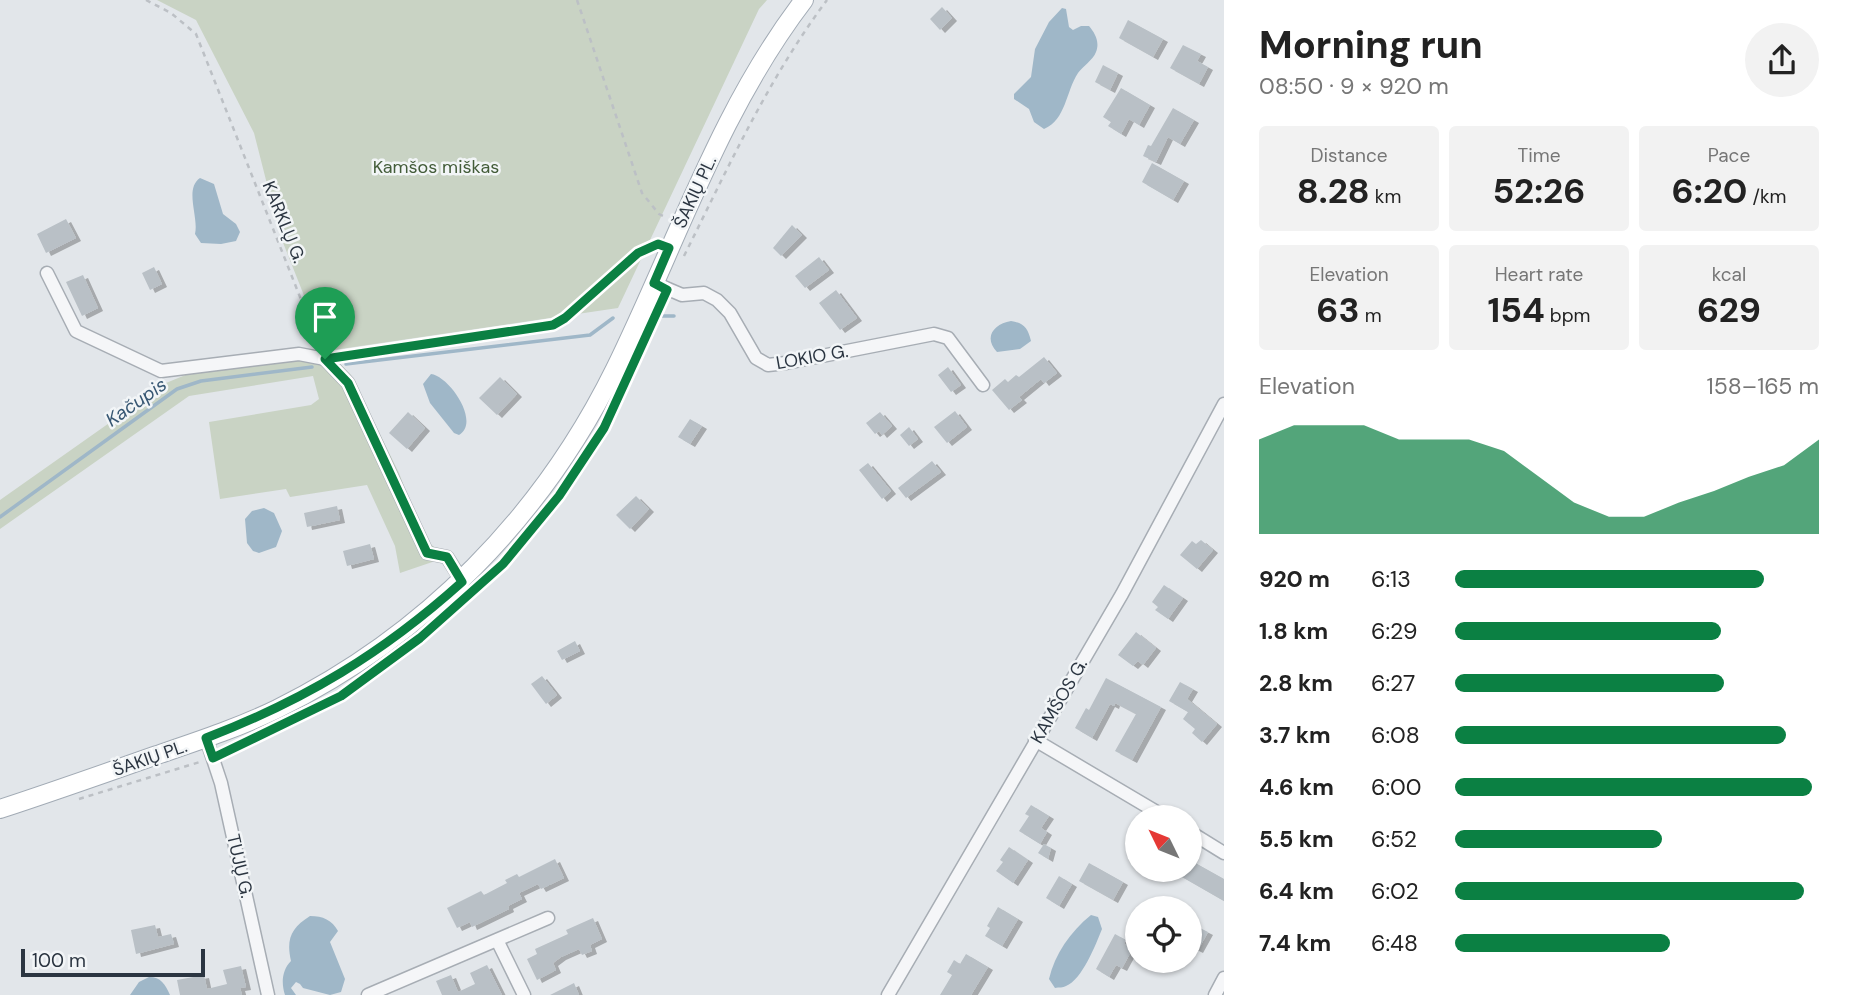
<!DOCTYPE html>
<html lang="en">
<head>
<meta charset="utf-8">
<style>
	:root { --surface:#fff; --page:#f2f2f2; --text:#222; --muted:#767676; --accent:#0b8043 }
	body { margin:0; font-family:"DM Sans",sans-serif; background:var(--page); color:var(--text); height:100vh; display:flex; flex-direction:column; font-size:26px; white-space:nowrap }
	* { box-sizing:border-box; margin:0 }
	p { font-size:23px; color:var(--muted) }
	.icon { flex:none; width:38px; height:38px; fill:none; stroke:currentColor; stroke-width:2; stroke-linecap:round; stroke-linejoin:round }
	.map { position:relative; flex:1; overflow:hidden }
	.drawer { display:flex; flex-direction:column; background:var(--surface); width:630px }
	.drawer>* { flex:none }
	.needle { width:46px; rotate:313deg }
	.fabs { position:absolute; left:1125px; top:805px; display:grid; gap:14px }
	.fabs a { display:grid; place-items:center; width:77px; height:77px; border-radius:50%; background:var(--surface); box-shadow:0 2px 5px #0004; font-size:35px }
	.scale { position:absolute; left:21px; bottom:18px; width:184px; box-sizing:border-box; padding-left:7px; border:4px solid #2b3541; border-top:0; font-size:19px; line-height:24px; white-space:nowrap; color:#2b3541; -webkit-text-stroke:5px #f2f5f7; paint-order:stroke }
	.pin { position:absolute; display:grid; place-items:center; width:60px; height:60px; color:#fff; margin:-72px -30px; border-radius:50% 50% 50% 0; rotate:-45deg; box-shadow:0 0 7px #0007 }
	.pin .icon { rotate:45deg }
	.round { display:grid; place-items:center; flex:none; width:74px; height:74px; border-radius:37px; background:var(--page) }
	.headline { display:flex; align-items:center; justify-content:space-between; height:119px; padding:0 35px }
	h1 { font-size:38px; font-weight:700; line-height:52px }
	.figures { display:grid; grid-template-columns:repeat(3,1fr); gap:10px; height:119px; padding:7px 35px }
	.figures div { display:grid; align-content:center; border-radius:7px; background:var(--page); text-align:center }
	.figures b { font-size:35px; font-weight:700 }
	.figures small { font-size:19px; font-weight:400 }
	.figures p { font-size:19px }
	.chart { height:196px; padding:14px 35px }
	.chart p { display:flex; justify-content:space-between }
	.chart svg { width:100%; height:126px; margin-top:7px; fill:var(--accent); opacity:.7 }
	ul { padding:0 35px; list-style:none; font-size:23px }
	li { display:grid; grid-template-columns:112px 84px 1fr; align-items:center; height:52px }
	li i { height:18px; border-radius:9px; background:var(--accent) }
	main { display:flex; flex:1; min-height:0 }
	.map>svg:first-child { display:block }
	.green { fill:#c9d3c4 }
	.water { fill:#9fb7c8 }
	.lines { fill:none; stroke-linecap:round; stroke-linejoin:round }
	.stream { stroke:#9fb7c8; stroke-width:3.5 }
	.building { fill:#b9c0c6; filter:url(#shadow) }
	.street-casing { stroke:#a7adb4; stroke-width:15 }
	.primary-casing { stroke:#a2abb5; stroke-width:20 }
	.path { stroke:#bcc0c5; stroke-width:2.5; stroke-dasharray:5 5; stroke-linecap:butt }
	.street { stroke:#f5f6f8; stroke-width:12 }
	.primary { stroke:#fff; stroke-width:18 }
	.route-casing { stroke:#fff; stroke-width:14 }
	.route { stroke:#0b8043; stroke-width:9 }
	.labels { text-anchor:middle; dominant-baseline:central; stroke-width:5; stroke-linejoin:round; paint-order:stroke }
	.park-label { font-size:18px; fill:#435c39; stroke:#f2f5f7 }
	.street-label { font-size:18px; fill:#2b3541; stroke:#f2f5f7 }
	.water-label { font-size:19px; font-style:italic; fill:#375773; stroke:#f2f5f7 }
</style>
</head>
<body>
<main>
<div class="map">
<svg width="1224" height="995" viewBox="0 0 1224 995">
	<defs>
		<filter id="shadow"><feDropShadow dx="5" dy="3" stdDeviation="0" flood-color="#0004"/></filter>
	</defs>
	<rect width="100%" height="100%" fill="#e2e6ea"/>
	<!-- green -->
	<path class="green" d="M 157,0 L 767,0 L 759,9 L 618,308 L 327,351 L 351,375 L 399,473 L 424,539 L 447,557 L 400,573 L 395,546 L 367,485 L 290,497 L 286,489 L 220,499 L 209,422 L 311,405 L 319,399 L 313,376 L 189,396 L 0,529 L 0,500 L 166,383 L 200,369 L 326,351 L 280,235 L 254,133 L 196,20 Z"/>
	<!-- water -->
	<path class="water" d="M 1062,8 L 1066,9 L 1069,27 L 1073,30 L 1081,26 L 1089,26 C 1095,33 1100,42 1096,52 C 1093,60 1083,66 1078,73 C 1066,91 1066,120 1044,129 L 1034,122 L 1029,109 L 1014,99 L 1014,94 L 1031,77 L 1035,49 L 1049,22 Z
		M 200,178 L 214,184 L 223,214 L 236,224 L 240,232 L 236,241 L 221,244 L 201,243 L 195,234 C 199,217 184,189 200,178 Z
		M 1011,321 C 1024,323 1028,328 1031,341 L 1020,349 L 997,352 C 983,337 994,324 1011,321 Z
		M 431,374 C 449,376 481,422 459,435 L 454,433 L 430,403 L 423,384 Z
		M 264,508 L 274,513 L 282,531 L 276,547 L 259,553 L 253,551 L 247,543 L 245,519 L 252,511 Z
		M 1091,915 L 1098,917 L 1102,929 C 1096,944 1082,980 1066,986 C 1063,988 1059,987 1055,988 L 1049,979 C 1055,954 1070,932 1091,915 Z
		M 310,916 C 323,916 332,920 338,931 L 330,942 L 345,979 L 341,992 L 330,995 L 303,988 L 300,984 L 296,982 L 291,988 L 296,995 L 285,995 C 281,983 282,970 291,961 C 286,939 291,928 310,916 Z
		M 149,977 C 161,977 165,984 170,995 L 130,995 L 139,982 Z"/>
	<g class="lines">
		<!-- stream -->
		<path class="stream" d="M 656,316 L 674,316
			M 346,364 L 590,335 L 613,318
			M 0,517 L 177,389 L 201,381 L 312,367"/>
	</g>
	<!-- building -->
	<path class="building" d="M 942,7 L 952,18 L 940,30 L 930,19 Z
		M 1128,20 L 1163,39 L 1153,57 L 1119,38 Z
		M 1183,45 L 1201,54 L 1197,61 L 1208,67 L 1199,84 L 1170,68 Z
		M 1103,65 L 1118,73 L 1110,90 L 1095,82 Z
		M 1121,88 L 1150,105 L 1139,125 L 1129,119 L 1121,134 L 1108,126 L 1111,122 L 1103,117 Z
		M 1173,108 L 1194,120 L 1180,144 L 1168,137 L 1156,162 L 1143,156 L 1148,145 L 1151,146 Z
		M 1152,163 L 1184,181 L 1173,200 L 1142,182 Z
		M 66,219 L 76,238 L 46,253 L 37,234 Z
		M 792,225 L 802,235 L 781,256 L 773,248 Z
		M 819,257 L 829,270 L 805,288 L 795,276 Z
		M 154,267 L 162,284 L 150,290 L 142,273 Z
		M 83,275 L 98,308 L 82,316 L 66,282 Z
		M 836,290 L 857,318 L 840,330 L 819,303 Z
		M 1044,357 L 1057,373 L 1044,383 L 1041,379 L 1019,397 L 1022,400 L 1009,410 L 992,390 L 1005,379 L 1008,382 L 1016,375 L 1019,377 Z
		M 948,367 L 961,385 L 951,392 L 938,375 Z
		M 500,377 L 517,394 L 497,415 L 479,398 Z
		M 955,411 L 967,427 L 947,443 L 934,427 Z
		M 408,412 L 425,428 L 407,449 L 389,433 Z
		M 880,412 L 892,426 L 882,435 L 879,431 L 875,434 L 866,423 Z
		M 690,419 L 702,426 L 690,444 L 678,437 Z
		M 909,427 L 918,439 L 909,446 L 900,435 Z
		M 932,461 L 941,472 L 906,498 L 898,488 Z
		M 868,463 L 891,491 L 882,499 L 859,470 Z
		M 636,496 L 649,509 L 630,529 L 616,515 Z
		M 337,506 L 340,520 L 307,527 L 304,513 Z
		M 1201,540 L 1213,550 L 1197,569 L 1180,555 L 1192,541 L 1196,544 Z
		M 370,544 L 374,559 L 347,566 L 343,551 Z
		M 1164,585 L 1183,598 L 1168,619 L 1155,610 L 1158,607 L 1152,602 Z
		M 1136,632 L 1156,648 L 1143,665 L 1138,661 L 1133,666 L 1118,655 Z
		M 575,641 L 580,651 L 562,660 L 557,651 Z
		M 542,676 L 557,695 L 546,704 L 531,684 Z
		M 1106,678 L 1161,707 L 1132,760 L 1115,751 L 1136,714 L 1115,703 L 1114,706 L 1110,704 L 1092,738 L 1075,728 L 1086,708 L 1089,710 Z
		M 1180,682 L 1193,689 L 1187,699 L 1217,724 L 1202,742 L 1192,733 L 1195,729 L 1183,719 L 1188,712 L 1169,701 Z
		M 1031,805 L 1049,816 L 1041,828 L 1047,832 L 1040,844 L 1019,831 L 1029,816 L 1025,814 Z
		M 1044,844 L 1051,848 L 1048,859 L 1038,853 Z
		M 1009,847 L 1028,860 L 1013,883 L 996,871 L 1003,862 L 1000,860 Z
		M 555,859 L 564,878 L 541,889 L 538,884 L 519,893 L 522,899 L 508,906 L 509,909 L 472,927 L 470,922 L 457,928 L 447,908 L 481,891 L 484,895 L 507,883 L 505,880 L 517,874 L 519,877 Z
		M 1190,860 L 1224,879 L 1224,901 L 1170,870 L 1190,870 Z
		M 1089,863 L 1123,882 L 1113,900 L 1079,881 Z
		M 1059,876 L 1072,884 L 1059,906 L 1046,898 Z
		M 998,907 L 1018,919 L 1002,946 L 985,936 L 990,928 L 987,926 Z
		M 593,918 L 602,939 L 590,945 L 592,951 L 582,955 L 579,949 L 561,957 L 553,963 L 556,970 L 537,980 L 527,959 L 537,954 L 535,949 L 568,934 L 566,930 Z
		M 1190,923 L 1208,932 L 1198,950 L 1190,946 Z
		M 155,925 L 158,937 L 171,934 L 174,944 L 136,954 L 131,930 Z
		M 1115,934 L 1126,940 L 1124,944 L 1133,948 L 1122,968 L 1116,965 L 1109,977 L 1096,969 Z
		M 966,954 L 988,967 L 971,995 L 940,995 L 952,975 L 947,972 L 954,960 L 960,964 Z
		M 487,965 L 502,995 L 442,995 L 436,981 L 451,975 L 458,992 L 475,984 L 470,973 Z
		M 241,966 L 246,987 L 240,988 L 242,995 L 180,995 L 177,980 L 204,975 L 207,989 L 227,984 L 223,970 Z
		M 574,983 L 579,995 L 550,995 Z"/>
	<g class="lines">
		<defs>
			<path id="street" d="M 47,273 L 76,331 L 161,371 L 299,354 L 325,359 L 348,383 L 427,553 L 447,557 L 462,581
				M 654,283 L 682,295 L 704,293 L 717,300 L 730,313 L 756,358 L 768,365 L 786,363 L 934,334 L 948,338 L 983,385
				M 206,738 L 221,783 L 268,995
				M 1035,740 L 1165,817
				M 1190,832 L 1224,853
				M 497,940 L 524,995
				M 368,995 L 548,918
				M 888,995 L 1122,594 L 1224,404
				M 1215,995 L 1224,978"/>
			<path id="primary" d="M 0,809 C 52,792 103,774 154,756 C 195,742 238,728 277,709 C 425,636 542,517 615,369 C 676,245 719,111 804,0"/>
		</defs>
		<!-- street casing -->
		<use href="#street" class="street-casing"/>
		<!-- primary casing -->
		<use href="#primary" class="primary-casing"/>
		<!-- path -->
		<path class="path" d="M 146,0 L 171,13 L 196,34 L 319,345
			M 577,0 L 642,193 L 659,214 L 667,218
			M 684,256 C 728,168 768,79 827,0
			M 341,357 L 553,325 L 565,318 L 638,252 L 656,244
			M 460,602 C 475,589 491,577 504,562 C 550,511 592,455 621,392
			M 396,656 L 434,625
			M 288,721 L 341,696 L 387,662
			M 222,753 L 270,730
			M 79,799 L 203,761"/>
		<!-- street -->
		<use href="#street" class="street"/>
		<!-- primary -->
		<use href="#primary" class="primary"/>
	</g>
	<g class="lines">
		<defs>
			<path id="route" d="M 658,244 L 669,248 L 654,283 L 667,290 L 604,428 L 559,496 L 503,564 L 420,638 L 341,696 L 213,758 L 206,738 C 305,700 383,653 462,582 L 447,557 L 427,553 L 348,383 L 325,359 L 553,325 L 565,318 L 638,253 Z"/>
		</defs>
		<!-- route casing -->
		<use href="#route" class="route-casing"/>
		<!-- route -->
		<use href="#route" class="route"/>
	</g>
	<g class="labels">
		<!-- park labels -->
		<g class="park-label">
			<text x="436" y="167">Kamšos miškas</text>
		</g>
		<!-- street labels -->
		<g class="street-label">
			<text transform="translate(695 192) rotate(-65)">ŠAKIŲ PL.</text>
			<text transform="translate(284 222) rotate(68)">KARKLŲ G.</text>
			<text transform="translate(812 357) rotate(-10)">LOKIO G.</text>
			<text transform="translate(1059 701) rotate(-60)">KAMŠOS G.</text>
			<text transform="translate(150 758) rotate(-19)">ŠAKIŲ PL.</text>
			<text transform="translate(240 866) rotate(77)">TUJŲ G.</text>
		</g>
		<!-- water labels -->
		<g class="water-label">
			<text transform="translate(136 402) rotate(-35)">Kačupis</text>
		</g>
	</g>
</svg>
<div class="fabs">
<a><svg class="needle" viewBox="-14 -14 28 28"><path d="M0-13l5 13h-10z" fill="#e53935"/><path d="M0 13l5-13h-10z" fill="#767676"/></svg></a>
<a><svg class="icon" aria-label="locate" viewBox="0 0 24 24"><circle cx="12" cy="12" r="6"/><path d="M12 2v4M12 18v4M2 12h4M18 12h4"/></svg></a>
</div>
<div class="scale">100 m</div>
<div class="pin" style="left:325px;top:359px;background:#1e9e55"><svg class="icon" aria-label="arrive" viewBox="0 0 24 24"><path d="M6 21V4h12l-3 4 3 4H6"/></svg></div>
</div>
<section class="drawer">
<div class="headline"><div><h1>Morning run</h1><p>08:50 · 9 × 920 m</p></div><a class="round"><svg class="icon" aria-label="share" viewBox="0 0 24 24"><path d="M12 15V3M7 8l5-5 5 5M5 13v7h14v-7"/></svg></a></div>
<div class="figures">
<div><p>Distance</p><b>8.28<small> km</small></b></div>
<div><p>Time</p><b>52:26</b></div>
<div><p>Pace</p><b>6:20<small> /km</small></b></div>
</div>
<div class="figures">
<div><p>Elevation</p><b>63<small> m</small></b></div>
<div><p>Heart rate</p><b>154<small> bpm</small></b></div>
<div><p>kcal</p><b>629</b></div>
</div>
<div class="chart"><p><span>Elevation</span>158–165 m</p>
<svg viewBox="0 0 160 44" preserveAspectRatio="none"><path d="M0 44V11L10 6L20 6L30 6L40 11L50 11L60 11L70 15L80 24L90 33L100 38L110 38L120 33L130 29L140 24L150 20L160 11V44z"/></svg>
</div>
<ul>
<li><b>920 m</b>6:13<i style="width:85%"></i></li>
<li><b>1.8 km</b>6:29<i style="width:73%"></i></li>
<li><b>2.8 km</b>6:27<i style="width:74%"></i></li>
<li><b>3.7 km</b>6:08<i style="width:91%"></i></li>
<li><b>4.6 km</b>6:00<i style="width:98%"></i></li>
<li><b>5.5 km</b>6:52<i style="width:57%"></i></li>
<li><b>6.4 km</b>6:02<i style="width:96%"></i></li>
<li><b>7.4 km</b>6:48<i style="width:59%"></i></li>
</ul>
</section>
</main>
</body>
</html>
